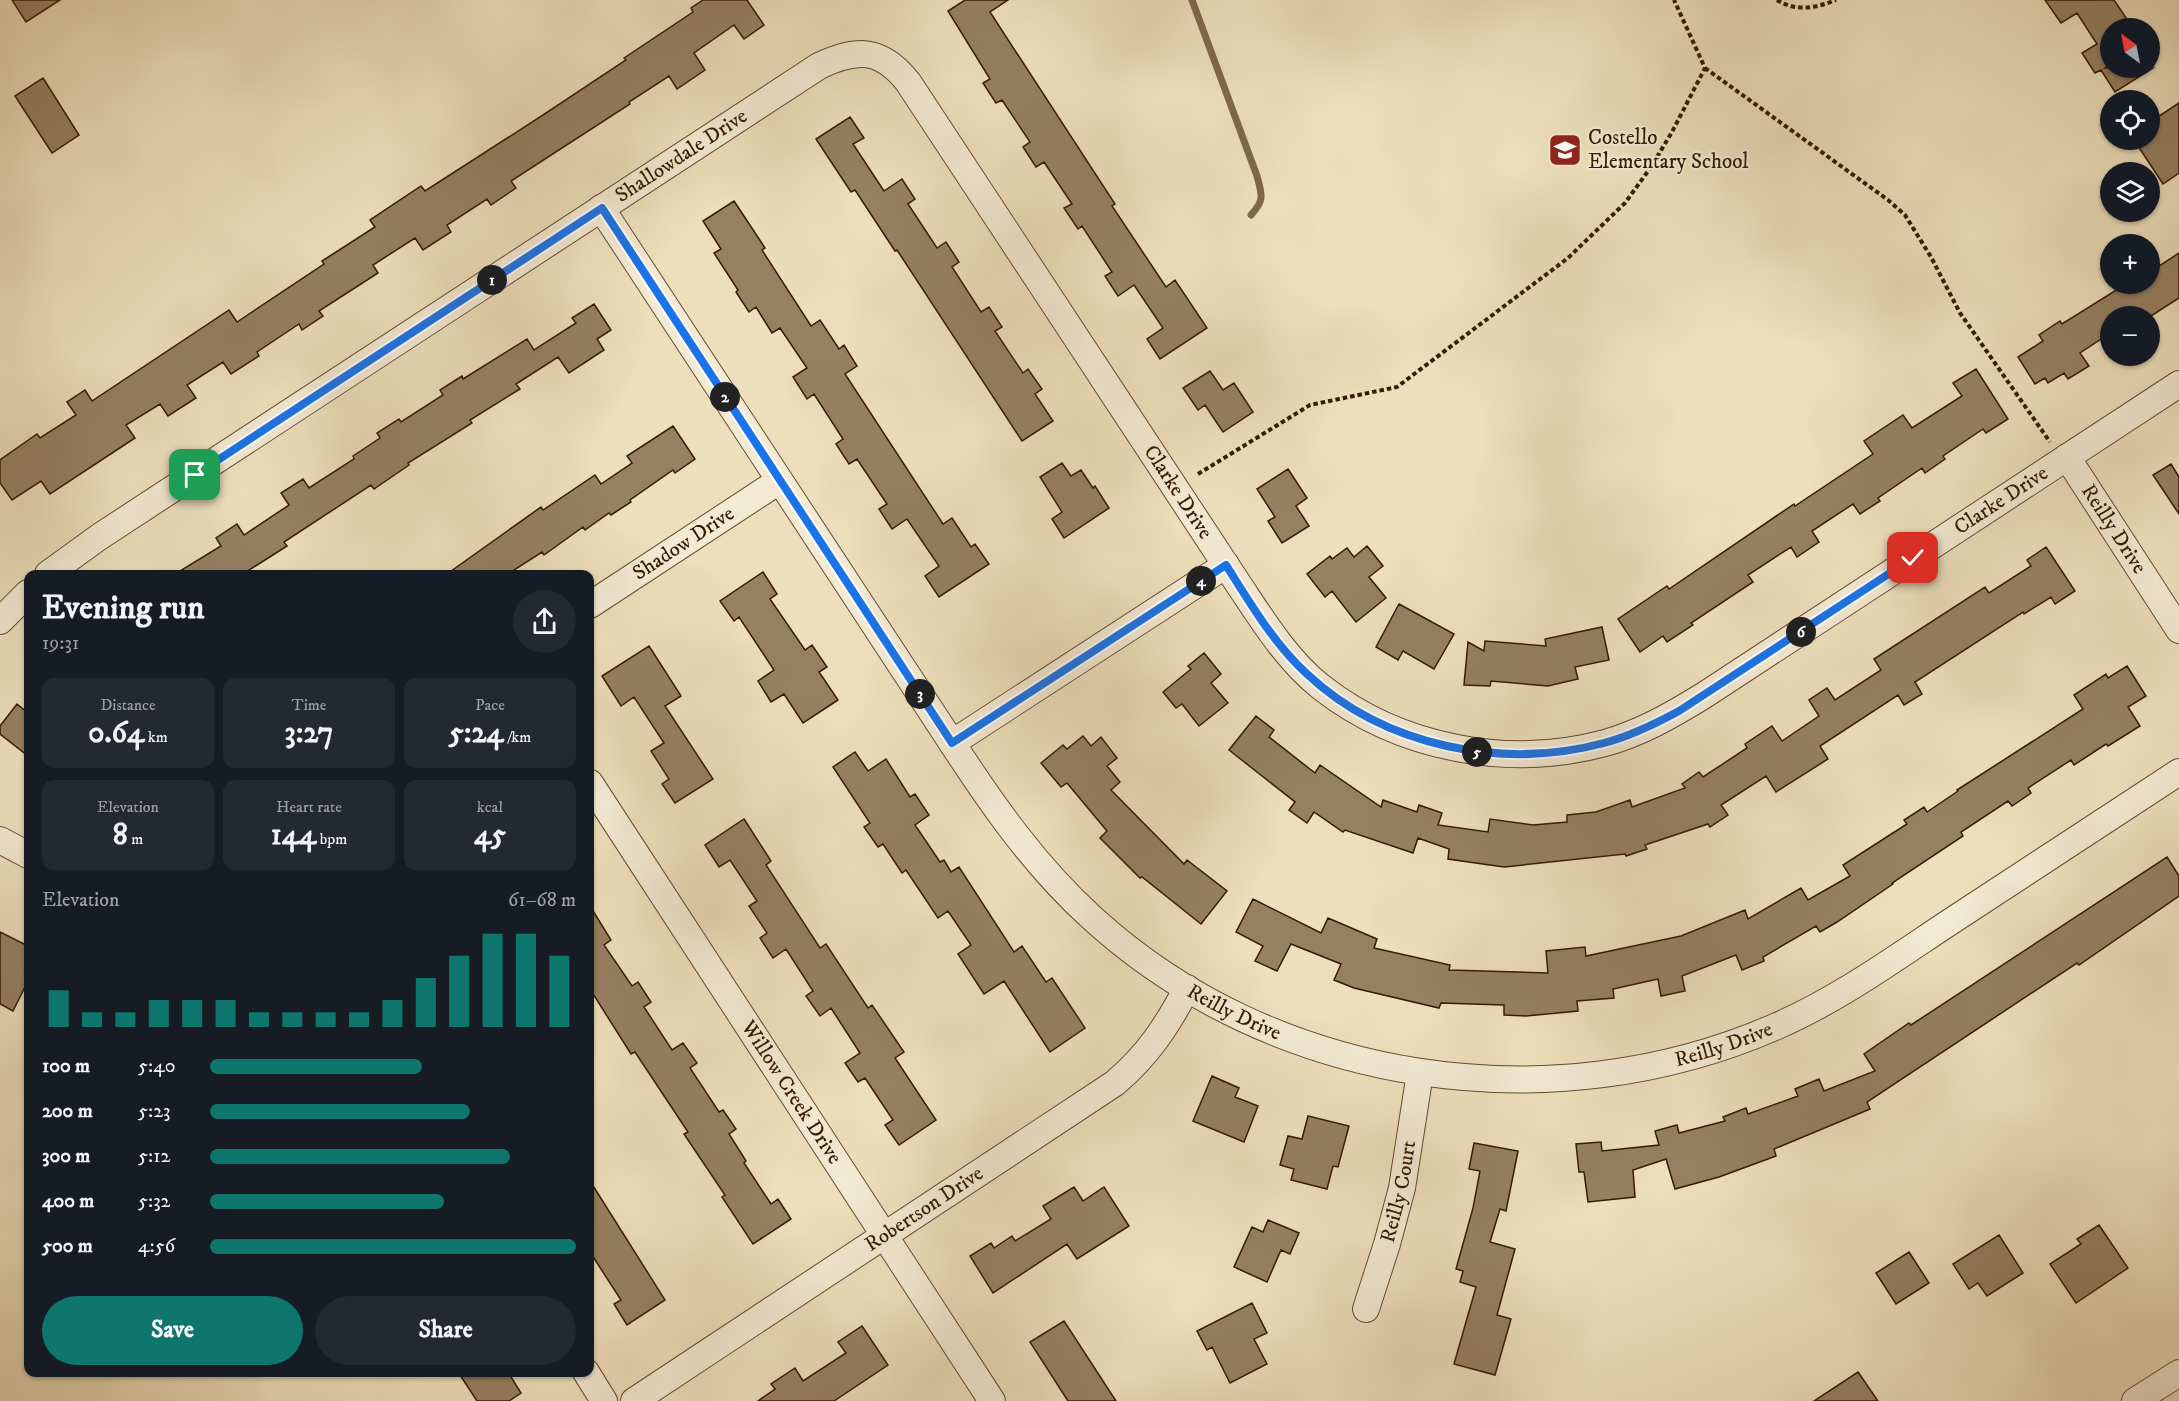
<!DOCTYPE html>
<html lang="en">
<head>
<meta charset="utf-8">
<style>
	:root { --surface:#171b24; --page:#242831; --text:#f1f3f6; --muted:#9ea1a6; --accent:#0f766e }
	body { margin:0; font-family:"IM FELL DW Pica",serif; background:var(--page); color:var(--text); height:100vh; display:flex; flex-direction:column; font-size:22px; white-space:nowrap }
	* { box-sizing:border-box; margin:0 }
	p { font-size:20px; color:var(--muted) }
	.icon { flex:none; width:33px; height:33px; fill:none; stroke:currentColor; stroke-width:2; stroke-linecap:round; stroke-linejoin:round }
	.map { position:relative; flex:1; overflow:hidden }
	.drawer { position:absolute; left:24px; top:570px; width:570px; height:807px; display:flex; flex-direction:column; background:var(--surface); border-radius:12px; box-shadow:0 2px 4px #0004 }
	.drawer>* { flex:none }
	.needle { width:39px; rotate:328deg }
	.fabs { position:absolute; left:2100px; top:18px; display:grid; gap:12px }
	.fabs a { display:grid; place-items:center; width:60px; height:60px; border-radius:50%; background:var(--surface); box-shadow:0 2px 4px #0004; font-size:30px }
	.pin { position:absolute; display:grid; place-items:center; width:51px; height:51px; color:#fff; margin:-26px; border-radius:12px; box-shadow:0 3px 9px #0006 }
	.km { position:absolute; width:30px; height:30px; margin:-15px; border-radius:50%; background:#222; color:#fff; font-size:16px; line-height:30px; text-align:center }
	.round { display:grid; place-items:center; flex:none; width:63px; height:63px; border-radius:32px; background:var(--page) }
	.summary { display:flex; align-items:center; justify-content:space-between; height:102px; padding:0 18px }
	h1 { font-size:33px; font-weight:700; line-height:45px }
	.metrics { display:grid; grid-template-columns:repeat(3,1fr); gap:9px; height:102px; padding:6px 18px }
	.metrics div { display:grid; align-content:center; border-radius:12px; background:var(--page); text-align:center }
	.metrics b { font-size:30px; font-weight:700 }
	.metrics small { font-size:16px; font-weight:400 }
	.metrics p { font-size:16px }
	.chart { height:168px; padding:12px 18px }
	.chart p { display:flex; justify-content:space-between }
	.chart svg { width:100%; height:108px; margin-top:6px; stroke:var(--accent); stroke-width:6 }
	.cta { display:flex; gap:12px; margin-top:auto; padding:12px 18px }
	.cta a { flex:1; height:69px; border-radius:36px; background:var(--accent); color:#fff; font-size:24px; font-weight:700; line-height:69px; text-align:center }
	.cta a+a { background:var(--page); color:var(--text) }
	ul { padding:0 18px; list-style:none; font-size:20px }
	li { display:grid; grid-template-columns:96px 72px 1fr; align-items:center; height:45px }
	li i { height:15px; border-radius:8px; background:var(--accent) }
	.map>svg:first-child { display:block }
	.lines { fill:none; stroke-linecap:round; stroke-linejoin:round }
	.stream { stroke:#7e684b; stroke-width:7 }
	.building { fill:#958062; stroke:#351902; stroke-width:1.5 }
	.street-casing { stroke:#634a30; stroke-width:28 }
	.path { stroke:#351902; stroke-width:4; stroke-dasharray:4.5 3; stroke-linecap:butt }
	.street { stroke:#f3ead3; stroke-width:26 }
	.route-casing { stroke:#fff; stroke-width:12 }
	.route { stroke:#1a73e8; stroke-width:8 }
	.labels { text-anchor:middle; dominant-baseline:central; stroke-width:4.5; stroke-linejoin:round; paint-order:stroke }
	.poi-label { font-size:21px; fill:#351902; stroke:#f3ead3; text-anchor:start }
	.street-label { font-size:21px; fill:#351902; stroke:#f3ead3 }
</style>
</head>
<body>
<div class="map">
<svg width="2179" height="1401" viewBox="0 0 2179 1401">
	<rect width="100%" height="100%" fill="#eddfbb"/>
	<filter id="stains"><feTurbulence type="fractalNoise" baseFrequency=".00333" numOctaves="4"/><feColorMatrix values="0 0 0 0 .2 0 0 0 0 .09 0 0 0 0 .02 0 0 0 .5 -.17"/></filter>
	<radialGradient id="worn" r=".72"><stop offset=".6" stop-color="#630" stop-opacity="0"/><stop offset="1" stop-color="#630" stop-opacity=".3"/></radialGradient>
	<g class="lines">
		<!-- stream -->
		<path class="stream" d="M 1192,0 L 1257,176 C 1262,195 1265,200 1251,215"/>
	</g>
	<!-- building -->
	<path class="building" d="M 12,0 L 60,0 L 26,22 Z
		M 703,0 L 747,0 L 764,25 L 744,39 L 734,25 L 694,53 L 705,70 L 677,89 L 669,76 L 629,102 L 630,104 L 511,181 L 516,188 L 491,205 L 487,199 L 447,225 L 451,232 L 423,250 L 415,238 L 373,265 L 378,273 L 319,311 L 323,316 L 302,330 L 299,324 L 257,352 L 259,356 L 231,374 L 223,362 L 187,385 L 196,398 L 168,416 L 160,404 L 126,425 L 135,438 L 50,494 L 41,481 L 12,500 L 0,483 L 0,460 L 37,434 L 40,438 L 76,415 L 67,402 L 85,390 L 92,401 L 229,310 L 237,322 L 324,264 L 322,261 L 375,227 L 370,220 L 421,186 L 425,191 L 543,115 L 626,60 L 624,58 L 693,12 L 691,8 Z
		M 965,0 L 1008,0 L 990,12 L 1115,204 L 1112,206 L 1166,287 L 1175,280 L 1207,328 L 1160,359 L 1147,339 L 1163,328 L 1134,285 L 1118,296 L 1105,276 L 1112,272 L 1082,226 L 1078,229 L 1064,208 L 1072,204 L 1044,162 L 1036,167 L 1023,147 L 1030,142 L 1002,100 L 996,103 L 983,83 L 990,79 L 948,11 Z
		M 2045,0 L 2114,0 L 2133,28 L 2110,28 L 2110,64 L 2105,68 L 2153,68 L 2115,92 L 2101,70 L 2095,73 L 2082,53 L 2097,44 L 2077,13 L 2061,23 Z
		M 43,78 L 79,135 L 52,153 L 15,96 Z
		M 2179,103 L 2179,173 L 2163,184 L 2134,140 L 2150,140 L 2150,122 Z
		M 850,117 L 864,138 L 853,144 L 884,191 L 902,179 L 915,199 L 908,204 L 937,248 L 946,242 L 959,262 L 952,267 L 981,312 L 989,307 L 1002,327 L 995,331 L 1023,373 L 1028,369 L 1042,389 L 1035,394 L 1053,421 L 1022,441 L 897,250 L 895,251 L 855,190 L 851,192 L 816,139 Z
		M 734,201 L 765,248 L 762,250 L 811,326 L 820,320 L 839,349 L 844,345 L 857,366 L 845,374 L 943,524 L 952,518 L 971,547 L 975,544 L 989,564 L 939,597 L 925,576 L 939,566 L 907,519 L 892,529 L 879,509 L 887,504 L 857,459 L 849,464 L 836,444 L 843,439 L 814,394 L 807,399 L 793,377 L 807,368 L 780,328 L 772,333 L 756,307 L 749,312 L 736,292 L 738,290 L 714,253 L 721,249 L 703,221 Z
		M 2179,253 L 2179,298 L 2151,316 L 2110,316 L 2110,333 L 2080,353 L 2089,366 L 2068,379 L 2064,373 L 2048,383 L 2045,378 L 2035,384 L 2018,357 L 2043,341 L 2039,335 L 2060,321 L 2062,324 L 2126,284 L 2150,284 L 2150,272 Z
		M 594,304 L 611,330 L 597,339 L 604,350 L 569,373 L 558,357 L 516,384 L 520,389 L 470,420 L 472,423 L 408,463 L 409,465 L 374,489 L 371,485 L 284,542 L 287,546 L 243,574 L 175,574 L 221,546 L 216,538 L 237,524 L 244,535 L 289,505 L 281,493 L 303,479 L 309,488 L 354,459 L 353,456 L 380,438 L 377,433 L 399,419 L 401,422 L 443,395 L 440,390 L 462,376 L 463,379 L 527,339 L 534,350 L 576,323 L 572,318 Z
		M 1976,369 L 2008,419 L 1986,433 L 1983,429 L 1943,456 L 1945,459 L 1925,473 L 1922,468 L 1878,498 L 1880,501 L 1860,514 L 1853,504 L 1812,531 L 1819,542 L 1797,557 L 1791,547 L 1748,575 L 1753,582 L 1691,623 L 1693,625 L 1667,642 L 1663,636 L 1640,652 L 1618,619 L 1667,586 L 1669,589 L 1794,504 L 1795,506 L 1873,454 L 1864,441 L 1903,415 L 1912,428 L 1962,396 L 1953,383 Z
		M 1210,371 L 1223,390 L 1234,383 L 1253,412 L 1223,432 L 1205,405 L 1198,410 L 1183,388 Z
		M 673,426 L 695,459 L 675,473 L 673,470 L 630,500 L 631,502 L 611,515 L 609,513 L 585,530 L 583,527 L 544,555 L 542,552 L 508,574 L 447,574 L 541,507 L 543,510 L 595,475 L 601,484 L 632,463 L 627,456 Z
		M 1062,463 L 1071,476 L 1081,470 L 1093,488 L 1095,486 L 1109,508 L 1064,538 L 1052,519 L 1062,512 L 1040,477 Z
		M 2171,464 L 2179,477 L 2179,514 L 2153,475 Z
		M 1288,469 L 1307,498 L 1296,506 L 1309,526 L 1282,543 L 1268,521 L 1275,517 L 1257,489 Z
		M 1367,546 L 1383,566 L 1369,577 L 1386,598 L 1356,622 L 1332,591 L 1325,597 L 1307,574 L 1330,556 L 1332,559 L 1347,548 L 1354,557 Z
		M 2046,547 L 2075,591 L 2055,604 L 2051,597 L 2024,614 L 2023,612 L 1915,682 L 1922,694 L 1904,705 L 1898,695 L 1820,746 L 1828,759 L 1776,792 L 1766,776 L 1721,805 L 1728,815 L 1710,827 L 1708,824 L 1645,845 L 1647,849 L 1626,856 L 1625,854 L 1504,867 L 1448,859 L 1449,849 L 1418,838 L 1413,853 L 1345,830 L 1343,832 L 1314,812 L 1307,823 L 1289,810 L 1295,802 L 1229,750 L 1256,716 L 1274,730 L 1269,737 L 1315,773 L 1320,765 L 1381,807 L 1383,800 L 1417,812 L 1419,805 L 1442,813 L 1438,825 L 1488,832 L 1490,819 L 1533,825 L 1567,822 L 1567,815 L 1596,812 L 1630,800 L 1632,807 L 1685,788 L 1682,784 L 1699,772 L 1703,777 L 1747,748 L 1745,744 L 1772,726 L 1782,741 L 1819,716 L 1809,700 L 1827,688 L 1835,700 L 1881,670 L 1874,659 L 1985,587 L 1989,593 L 2031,566 L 2027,560 Z
		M 763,572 L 777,594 L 770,599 L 805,650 L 812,645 L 827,667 L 819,672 L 838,700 L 803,723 L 784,694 L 771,702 L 758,681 L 774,670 L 739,617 L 734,621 L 720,601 Z
		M 1399,604 L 1454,634 L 1434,669 L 1403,651 L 1398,660 L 1376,647 Z
		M 1602,627 L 1609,660 L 1575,667 L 1578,679 L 1548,686 L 1491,681 L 1490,686 L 1464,685 L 1468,642 L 1484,651 L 1485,641 L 1546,646 L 1545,639 Z
		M 649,646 L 681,696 L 665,706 L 713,779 L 675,803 L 662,784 L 669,779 L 651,751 L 664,743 L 634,697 L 621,706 L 602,676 Z
		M 1204,653 L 1221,674 L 1211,683 L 1228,703 L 1199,726 L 1182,704 L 1176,708 L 1163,692 L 1191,669 L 1188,666 Z
		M 2127,666 L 2146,696 L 2128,707 L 2140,726 L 2108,746 L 2106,744 L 2074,765 L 2071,760 L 2028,788 L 2031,793 L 2012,806 L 2008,801 L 1961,832 L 1963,836 L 1892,883 L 1893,884 L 1837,922 L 1820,932 L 1816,926 L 1763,957 L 1764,961 L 1742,970 L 1736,955 L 1682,976 L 1685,991 L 1661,996 L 1658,979 L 1613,989 L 1614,998 L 1577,1001 L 1578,1011 L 1526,1016 L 1504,1015 L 1504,1005 L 1441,1003 L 1439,1008 L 1354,988 L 1334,980 L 1341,964 L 1291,944 L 1277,971 L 1255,961 L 1263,946 L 1236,932 L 1253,899 L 1321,933 L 1328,918 L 1377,939 L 1374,948 L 1450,965 L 1449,970 L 1548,973 L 1546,951 L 1585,947 L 1586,956 L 1681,936 L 1745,910 L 1748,919 L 1801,888 L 1808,900 L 1850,876 L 1843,865 L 1907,824 L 1904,820 L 1924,807 L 1927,812 L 1958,791 L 1957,790 L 2083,709 L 2074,695 L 2106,674 L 2108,678 Z
		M 17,704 L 28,713 L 28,756 L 0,734 L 0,726 Z
		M 1083,736 L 1091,746 L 1101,737 L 1117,758 L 1107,766 L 1120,782 L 1111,790 L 1184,864 L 1187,860 L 1227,891 L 1201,924 L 1142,877 L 1140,878 L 1100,838 L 1107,831 L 1067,783 L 1061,787 L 1041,763 L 1063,745 L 1067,749 Z
		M 855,752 L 868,771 L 886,759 L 910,797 L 915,794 L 929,815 L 915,825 L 940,862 L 944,860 L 951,872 L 959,867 L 1014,952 L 1022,946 L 1046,982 L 1052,978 L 1085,1028 L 1050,1052 L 1004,981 L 984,994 L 958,954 L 971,945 L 948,911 L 938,918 L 906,870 L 902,873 L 883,844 L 878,847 L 864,827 L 870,823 L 833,767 Z
		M 744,819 L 771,861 L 766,865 L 820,948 L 826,944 L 868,1008 L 872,1005 L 904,1052 L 895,1058 L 936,1120 L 899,1145 L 885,1125 L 893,1120 L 865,1078 L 858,1082 L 845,1063 L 860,1053 L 831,1008 L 820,1016 L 806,996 L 813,991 L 786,949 L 773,958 L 760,938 L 767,933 L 749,906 L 757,901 L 730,860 L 719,867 L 705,845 Z
		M 2167,857 L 2179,876 L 2179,896 L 2079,965 L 2077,963 L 1867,1102 L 1870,1109 L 1774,1149 L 1776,1156 L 1719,1177 L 1675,1189 L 1666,1159 L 1633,1170 L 1635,1197 L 1588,1202 L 1584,1172 L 1579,1172 L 1576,1144 L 1601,1142 L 1602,1151 L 1659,1145 L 1655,1131 L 1677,1125 L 1679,1133 L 1725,1121 L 1723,1117 L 1746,1108 L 1748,1114 L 1798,1096 L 1795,1089 L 1819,1079 L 1824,1091 L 1875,1071 L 1864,1054 L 1909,1023 L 1911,1025 Z
		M 590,906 L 611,940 L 604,945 L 632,986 L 638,982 L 651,1002 L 644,1007 L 672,1050 L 683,1043 L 697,1063 L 690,1068 L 719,1112 L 723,1110 L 736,1129 L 729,1134 L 746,1161 L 744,1163 L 771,1204 L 778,1199 L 791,1219 L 753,1244 L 722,1197 L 725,1195 L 684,1134 L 688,1132 L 635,1052 L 631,1054 L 590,989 Z
		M 0,932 L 28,946 L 28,981 L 13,1011 L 0,1004 Z
		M 1212,1076 L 1239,1088 L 1235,1097 L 1258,1106 L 1244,1142 L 1193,1121 Z
		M 1308,1116 L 1349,1126 L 1338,1167 L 1333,1166 L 1327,1189 L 1291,1180 L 1294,1169 L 1280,1165 L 1288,1136 L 1302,1139 Z
		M 1474,1143 L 1518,1151 L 1506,1211 L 1500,1209 L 1490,1242 L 1515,1249 L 1497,1315 L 1511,1319 L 1495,1375 L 1454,1364 L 1476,1287 L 1460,1282 L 1463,1271 L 1456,1269 L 1473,1208 L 1480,1171 L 1469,1169 Z
		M 590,1181 L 665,1300 L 627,1325 L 614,1304 L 621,1300 L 590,1252 Z
		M 1074,1187 L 1083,1201 L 1104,1187 L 1129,1226 L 1077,1259 L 1067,1244 L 993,1293 L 970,1256 L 991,1243 L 994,1248 L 1012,1236 L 1015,1241 L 1051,1219 L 1043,1206 Z
		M 1268,1220 L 1299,1233 L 1290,1254 L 1281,1250 L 1267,1282 L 1234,1267 L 1252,1227 L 1263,1232 Z
		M 2099,1225 L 2128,1268 L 2076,1303 L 2050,1264 L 2081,1244 L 2077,1239 Z
		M 1999,1235 L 2023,1273 L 1987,1296 L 1978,1283 L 1969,1289 L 1953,1264 Z
		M 1909,1252 L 1929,1283 L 1896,1304 L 1876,1273 Z
		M 1252,1303 L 1267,1333 L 1254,1339 L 1267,1364 L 1230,1383 L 1212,1347 L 1207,1350 L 1197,1331 Z
		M 1064,1321 L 1116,1401 L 1068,1401 L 1030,1342 Z
		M 862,1326 L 888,1365 L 834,1401 L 758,1401 L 775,1389 L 771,1384 L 795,1368 L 803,1381 L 846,1353 L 838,1342 Z
		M 458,1372 L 508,1372 L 521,1393 L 509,1401 L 477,1401 Z
		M 1858,1372 L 1878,1401 L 1814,1401 Z"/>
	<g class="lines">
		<defs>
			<g id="street">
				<path id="s1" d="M 601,208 L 952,743 C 993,806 1035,866 1091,917 C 1274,1085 1552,1125 1777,1026 C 1839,999 1894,959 1950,922 C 2026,872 2103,822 2179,772"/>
				<path id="s2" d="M 2067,457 L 2179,630"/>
				<path id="s3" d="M 48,574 L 99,537 L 819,66 C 857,48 881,48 908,82 L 1239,585 C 1263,621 1287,660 1321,687 C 1400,749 1509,769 1605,743 C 1641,733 1672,715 1703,696 L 2179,384"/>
				<path id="s4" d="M 590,605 L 779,481"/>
				<path d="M 0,621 L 28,593"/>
				<path d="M 952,743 L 1226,565"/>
				<path id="s5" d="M 590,783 L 992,1401"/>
				<path d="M 0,840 L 28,855"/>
				<path id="s6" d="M 1366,1309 L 1387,1244 L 1402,1188 L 1420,1073"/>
				<path d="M 586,1372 L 604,1401"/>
				<path id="s7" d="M 634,1401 L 1115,1083 C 1148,1055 1167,1026 1187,988"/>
				<path d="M 2135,1401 L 2179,1373"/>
			</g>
		</defs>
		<!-- street casing -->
		<use href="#street" class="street-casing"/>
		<!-- path -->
		<path class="path" d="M 1777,0 C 1796,12 1816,8 1836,0
			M 1705,68 L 1888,200 L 1905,215 L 1931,257 L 1960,313 L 2050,442
			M 1198,474 L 1310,405 L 1397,387 L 1568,258 L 1625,203 L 1651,167 L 1672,132 L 1705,68 L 1674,0"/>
		<!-- street -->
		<use href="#street" class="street"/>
	</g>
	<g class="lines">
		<defs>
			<path id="route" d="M 195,475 L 602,208 L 952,743 L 1226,565 C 1250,603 1274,644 1307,674 C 1385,747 1503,770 1604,743 C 1631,736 1655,724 1679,711 L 1913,558"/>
		</defs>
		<!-- route casing -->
		<use href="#route" class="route-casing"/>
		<!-- route -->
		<use href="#route" class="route"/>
	</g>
	<!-- icons -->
	<defs>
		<symbol id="school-square" viewBox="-11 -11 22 22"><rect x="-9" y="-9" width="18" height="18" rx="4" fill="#8f2418" stroke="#f3ead3"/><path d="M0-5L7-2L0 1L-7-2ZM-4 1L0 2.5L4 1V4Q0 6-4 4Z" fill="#fff"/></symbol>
	</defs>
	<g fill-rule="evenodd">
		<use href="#school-square" x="1546" y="131" width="38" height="38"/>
	</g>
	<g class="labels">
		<!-- poi labels -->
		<g class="poi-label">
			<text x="1588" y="138">Costello<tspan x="1588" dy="24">Elementary School</tspan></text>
		</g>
		<!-- street labels -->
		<g class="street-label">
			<text stroke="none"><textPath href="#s3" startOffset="759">Shallowdale Drive</textPath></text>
			<text stroke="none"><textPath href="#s3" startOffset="1515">Clarke Drive</textPath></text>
			<text stroke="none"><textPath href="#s3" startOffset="2523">Clarke Drive</textPath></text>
			<text stroke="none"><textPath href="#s2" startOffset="86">Reilly Drive</textPath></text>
			<text stroke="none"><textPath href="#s4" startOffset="112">Shadow Drive</textPath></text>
			<text stroke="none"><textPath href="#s1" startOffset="1036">Reilly Drive</textPath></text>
			<text stroke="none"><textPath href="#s1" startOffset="1540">Reilly Drive</textPath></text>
			<text stroke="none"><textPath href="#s5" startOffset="369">Willow Creek Drive</textPath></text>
			<text stroke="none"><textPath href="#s6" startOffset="122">Reilly Court</textPath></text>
			<text stroke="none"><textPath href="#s7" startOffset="348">Robertson Drive</textPath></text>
		</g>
	</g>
	<rect width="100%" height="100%" filter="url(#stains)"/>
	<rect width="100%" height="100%" fill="url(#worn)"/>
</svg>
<div class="fabs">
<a><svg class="needle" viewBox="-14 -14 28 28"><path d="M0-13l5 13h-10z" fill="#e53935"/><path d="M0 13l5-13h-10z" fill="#9ea1a6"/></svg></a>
<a><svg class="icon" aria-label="locate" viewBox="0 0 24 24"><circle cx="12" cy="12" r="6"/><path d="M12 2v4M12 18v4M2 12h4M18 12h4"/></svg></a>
<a><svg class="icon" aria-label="layers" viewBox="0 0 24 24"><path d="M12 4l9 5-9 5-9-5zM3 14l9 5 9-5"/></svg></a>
<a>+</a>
<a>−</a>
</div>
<div class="pin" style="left:195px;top:475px;background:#1e9e55"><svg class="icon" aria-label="arrive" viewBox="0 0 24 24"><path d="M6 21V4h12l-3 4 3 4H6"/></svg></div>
<div class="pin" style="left:1913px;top:558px;background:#d93025"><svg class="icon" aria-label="check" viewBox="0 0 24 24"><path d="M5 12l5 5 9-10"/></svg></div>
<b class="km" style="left:492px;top:280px">1</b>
<b class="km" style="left:725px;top:397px">2</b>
<b class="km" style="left:920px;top:694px">3</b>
<b class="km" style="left:1201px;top:581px">4</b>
<b class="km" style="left:1477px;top:752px">5</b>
<b class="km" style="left:1801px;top:632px">6</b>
<section class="drawer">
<div class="summary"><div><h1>Evening run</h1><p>19:31</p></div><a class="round"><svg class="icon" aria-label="share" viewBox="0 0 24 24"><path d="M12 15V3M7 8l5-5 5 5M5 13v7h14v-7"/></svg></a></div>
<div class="metrics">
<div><p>Distance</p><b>0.64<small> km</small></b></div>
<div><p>Time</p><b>3:27</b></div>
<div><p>Pace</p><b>5:24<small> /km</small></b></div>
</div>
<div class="metrics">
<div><p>Elevation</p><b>8<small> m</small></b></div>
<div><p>Heart rate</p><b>144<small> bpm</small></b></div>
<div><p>kcal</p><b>45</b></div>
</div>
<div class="chart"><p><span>Elevation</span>61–68 m</p>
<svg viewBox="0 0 160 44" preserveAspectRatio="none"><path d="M5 44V29M15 44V38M25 44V38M35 44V33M45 44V33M55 44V33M65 44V38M75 44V38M85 44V38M95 44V38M105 44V33M115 44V24M125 44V15M135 44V6M145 44V6M155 44V15"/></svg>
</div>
<ul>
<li><b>100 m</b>5:40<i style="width:58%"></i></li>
<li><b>200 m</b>5:23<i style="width:71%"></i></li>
<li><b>300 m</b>5:12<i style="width:82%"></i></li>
<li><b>400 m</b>5:32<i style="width:64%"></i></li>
<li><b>500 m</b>4:56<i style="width:100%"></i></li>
</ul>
<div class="cta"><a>Save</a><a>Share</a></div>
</section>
</div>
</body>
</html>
